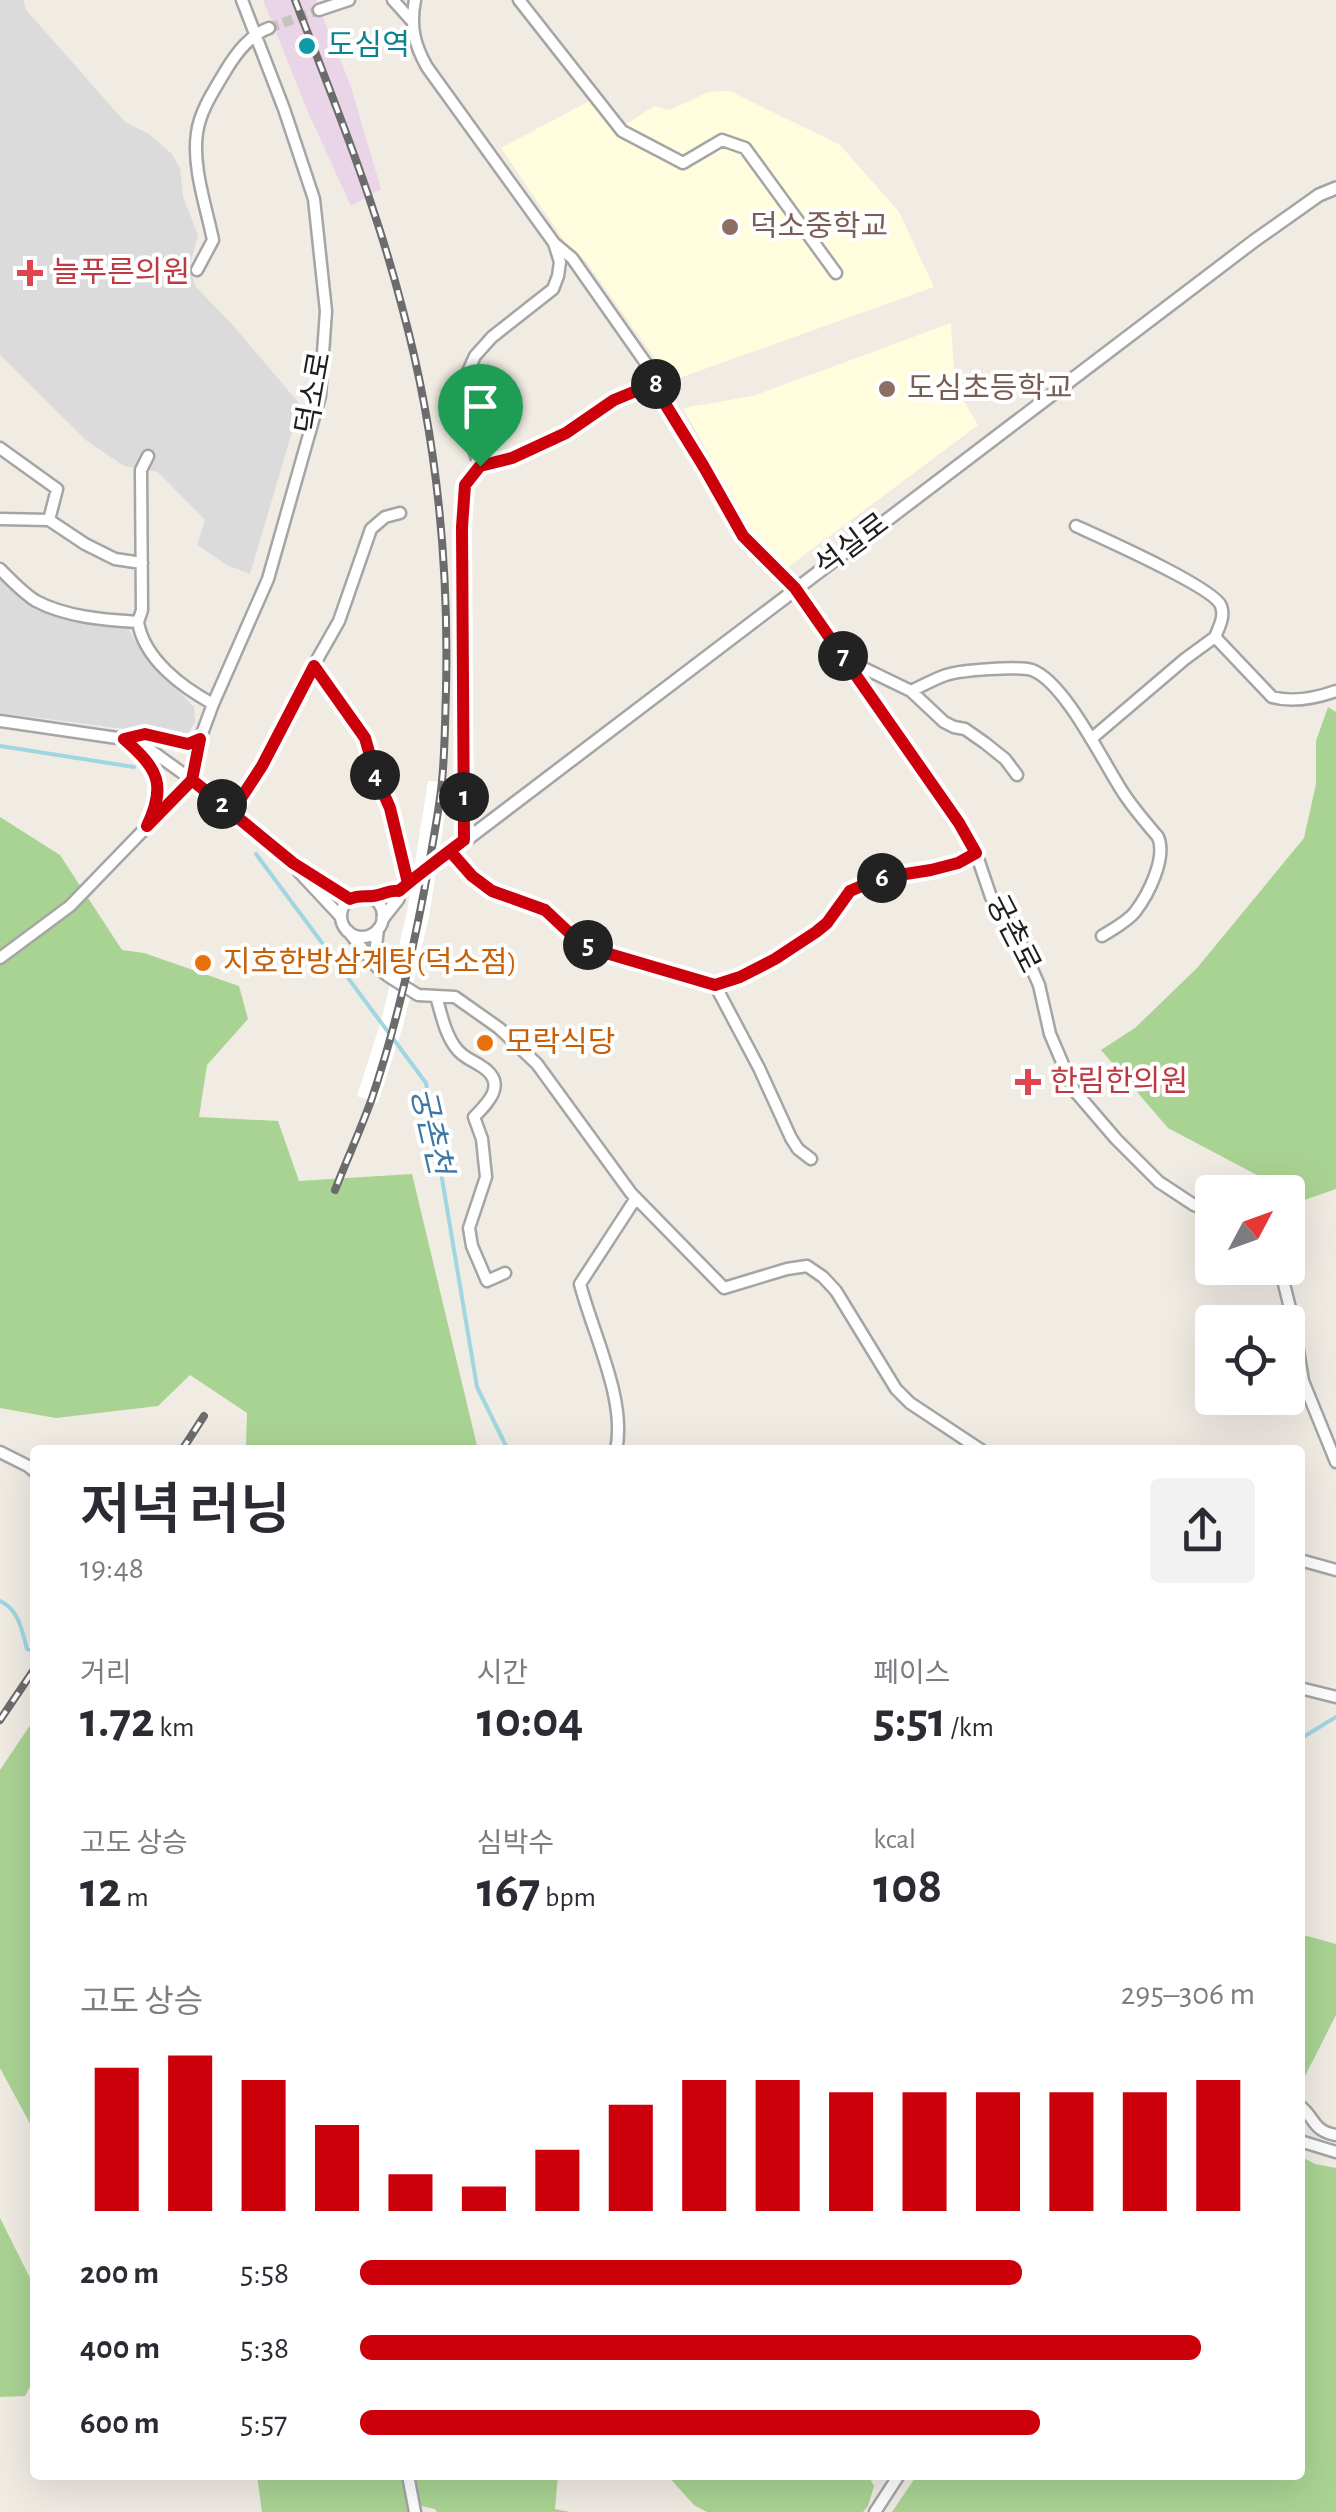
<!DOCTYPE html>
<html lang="ko">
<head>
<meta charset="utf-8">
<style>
	:root { --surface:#fff; --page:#f2f2f3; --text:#2b2b33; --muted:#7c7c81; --accent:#cc000a }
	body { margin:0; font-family:"Alegreya Sans","Noto Sans KR",sans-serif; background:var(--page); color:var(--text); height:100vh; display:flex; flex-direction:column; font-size:38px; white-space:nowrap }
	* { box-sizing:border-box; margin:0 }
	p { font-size:32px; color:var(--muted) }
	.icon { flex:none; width:55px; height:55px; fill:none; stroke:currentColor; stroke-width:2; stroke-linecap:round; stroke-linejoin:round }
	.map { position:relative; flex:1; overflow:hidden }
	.drawer { position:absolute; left:30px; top:1445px; width:1275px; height:1035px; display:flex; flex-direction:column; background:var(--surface); border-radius:10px; box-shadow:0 10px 40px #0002 }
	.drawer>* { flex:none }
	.needle { width:65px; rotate:49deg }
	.fabs { position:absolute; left:1195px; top:1175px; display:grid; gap:20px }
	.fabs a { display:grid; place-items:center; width:110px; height:110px; border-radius:10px; background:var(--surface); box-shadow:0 10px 40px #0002; font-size:50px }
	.pin { position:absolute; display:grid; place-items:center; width:85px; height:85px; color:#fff; margin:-102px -42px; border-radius:50% 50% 50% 0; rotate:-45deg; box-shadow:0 0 10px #0007 }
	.pin .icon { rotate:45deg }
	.km { position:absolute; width:50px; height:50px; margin:-25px; border-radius:50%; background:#222; color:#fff; font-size:28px; line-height:50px; text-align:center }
	.round { display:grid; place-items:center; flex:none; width:105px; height:105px; border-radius:10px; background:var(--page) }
	.headline { display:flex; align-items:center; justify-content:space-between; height:170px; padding:0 50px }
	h1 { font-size:55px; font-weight:600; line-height:75px }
	.stats { display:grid; grid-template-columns:repeat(3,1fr); gap:15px; height:170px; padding:10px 50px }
	.stats div { display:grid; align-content:center }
	.stats b { font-size:50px; font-weight:600 }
	.stats small { font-size:28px; font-weight:400 }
	.stats p { font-size:28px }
	.chart { height:280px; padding:20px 50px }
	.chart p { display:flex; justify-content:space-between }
	.chart svg { width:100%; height:180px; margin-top:10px; stroke:var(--accent); stroke-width:6 }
	ul { padding:0 50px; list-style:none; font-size:32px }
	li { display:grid; grid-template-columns:160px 120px 1fr; align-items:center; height:75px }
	li i { height:25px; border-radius:12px; background:var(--accent) }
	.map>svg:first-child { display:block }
	.residential { fill:#dcdbdb }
	.industrial { fill:#ead4e7 }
	.education { fill:#fffddd }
	.forest { fill:#a9d393 }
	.pier { fill:#fff }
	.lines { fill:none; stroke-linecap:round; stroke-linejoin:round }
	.stream { stroke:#9fd6e2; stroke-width:4 }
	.minor-tunnel { stroke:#c6c2bc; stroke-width:10; stroke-dasharray:10 5; stroke-linecap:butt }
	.minor-casing { stroke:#a5a5a5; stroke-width:15 }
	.tertiary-casing { stroke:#a5a5a5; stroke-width:16 }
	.minor { stroke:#fff; stroke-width:10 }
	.tertiary { stroke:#fff; stroke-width:11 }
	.rail-casing { stroke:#6c6c6c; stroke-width:8 }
	.rail { stroke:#fff; stroke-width:4; stroke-dasharray:11; stroke-linecap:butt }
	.route-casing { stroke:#fff; stroke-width:20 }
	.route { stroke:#cc000a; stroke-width:12 }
	.culture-dot { fill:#0f9aa8; stroke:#fff; stroke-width:4 }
	.education-dot { fill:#8d6e63; stroke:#fff; stroke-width:4 }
	.health-dot { fill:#e0444e; stroke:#fff; stroke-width:4 }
	.food-dot { fill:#e8710a; stroke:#fff; stroke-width:4 }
	.labels { text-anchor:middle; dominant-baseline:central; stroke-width:8; stroke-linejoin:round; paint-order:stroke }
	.culture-label { font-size:30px; fill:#0d838f; stroke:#fff; text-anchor:start }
	.education-label { font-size:30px; fill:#785e54; stroke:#fff; text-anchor:start }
	.health-label { font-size:30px; fill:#be3a42; stroke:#fff; text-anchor:start }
	.street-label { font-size:30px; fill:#1e1e1e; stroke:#fff }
	.food-label { font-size:30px; fill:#c56008; stroke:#fff; text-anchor:start }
	.water-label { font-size:32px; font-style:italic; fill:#3c77a6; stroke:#fff }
</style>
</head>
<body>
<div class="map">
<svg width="1336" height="2512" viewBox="0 0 1336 2512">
	<rect width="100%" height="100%" fill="#f0ebe3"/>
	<!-- residential -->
	<path class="residential" d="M 0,0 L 23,0 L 27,11 L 125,122 L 149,134 L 172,154 L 180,168 L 183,197 L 198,235 L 190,264 L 195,286 L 230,322 L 304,409 L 294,425 L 250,574 L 227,565 L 197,545 L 205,520 L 158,472 L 124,466 L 87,441 L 0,355 Z
		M 0,578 L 22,601 L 36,608 L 128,628 L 142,653 L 194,707 L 195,722 L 188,734 L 172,735 L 0,713 Z"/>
	<!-- industrial -->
	<path class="industrial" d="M 263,0 L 316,0 L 350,84 L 381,189 L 351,206 L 308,112 Z"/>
	<!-- education -->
	<path class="education" d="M 730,91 L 840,145 L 899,212 L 934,287 L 671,381 L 585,260 L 565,242 L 501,148 L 591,100 L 616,131 L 654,106 L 670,110 L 708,92 Z
		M 951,323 L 955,386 L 978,425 L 787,568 L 752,531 L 683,408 L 753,396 Z"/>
	<!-- forest -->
	<path class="forest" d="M 1328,707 L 1336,712 L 1336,1189 L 1304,1200 L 1168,1128 L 1101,1050 L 1135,1028 L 1197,968 L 1304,838 L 1316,784 L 1316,741 Z
		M 0,817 L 60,855 L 122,950 L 144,953 L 239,986 L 248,1019 L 207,1065 L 199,1117 L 278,1121 L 299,1181 L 412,1174 L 478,1450 L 242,1450 L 246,1445 L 247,1413 L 190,1375 L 158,1406 L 56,1418 L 0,1408 Z
		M 35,1718 L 35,2133 L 0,2068 L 0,1770 Z
		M 1300,1934 L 1336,1944 L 1336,2015 L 1300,2086 Z
		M 1300,2156 L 1315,2164 L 1336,2168 L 1336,2512 L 892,2512 L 917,2475 L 1300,2475 Z
		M 0,2218 L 35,2288 L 35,2377 L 25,2396 L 0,2397 Z
		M 257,2475 L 558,2475 L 555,2509 L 570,2512 L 437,2512 L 435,2509 L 408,2503 L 408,2512 L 262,2512 Z
		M 667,2475 L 868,2475 L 874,2486 L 868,2506 L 863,2512 L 707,2512 L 694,2505 Z"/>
	<!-- pier -->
	<path class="pier" d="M 428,781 L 450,782 L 429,917 L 403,1026 L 378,1103 L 357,1096 L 382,1018 L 407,912 Z"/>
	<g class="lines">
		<!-- stream -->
		<path class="stream" d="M 0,746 L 134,767
			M 256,854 L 426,1083 L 477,1387 L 508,1450
			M 0,1601 C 19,1609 22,1631 27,1649 L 35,1652
			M 1300,1739 L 1336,1717"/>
		<!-- minor-tunnel -->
		<path class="minor-tunnel" d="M 269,28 L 319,10"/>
		<defs>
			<path id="minor" d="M 393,0 L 411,20
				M 415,0 C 410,26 414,44 427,67 L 554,243 L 560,262 L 558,276 L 553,289 L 492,337 L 475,356 L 465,378 L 462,419 L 480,466
				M 519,0 L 622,131 L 683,163 L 722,140 L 745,148 L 836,273
				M 319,10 L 349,0
				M 554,243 L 572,258 L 659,382 L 659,394 L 704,467 L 743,537 L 795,589 L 959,823 L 976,853 L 991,897 L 1014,928 L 1039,985 L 1050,1034 L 1074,1090 L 1116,1139 L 1159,1182 L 1194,1205 L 1212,1212
				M 197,270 L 213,240 C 206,206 192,167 197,133 C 200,110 215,89 226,70 C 237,52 250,35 269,28
				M 0,448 L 57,489 L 49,520
				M 400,513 L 385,517 L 371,529 L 339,621 L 314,665 L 365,739 L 376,776 L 390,808 L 409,883
				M 0,519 L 49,520 L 85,544 L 115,559 L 142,563
				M 1076,526 C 1100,537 1215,588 1221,606 C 1225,617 1219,627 1215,637
				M 0,569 C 11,580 23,593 36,601 C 66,617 105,620 138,622 C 144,659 182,687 213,704
				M 138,622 L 142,610 L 141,470 L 148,456
				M 845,659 L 911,691 L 944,722 L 954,727 L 965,729 L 985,743 L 1005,759 L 1017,775
				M 911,691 C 922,686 934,679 946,675 C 961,670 1018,666 1032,670 C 1065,682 1104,764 1124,794 C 1134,809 1146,823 1158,837 C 1167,858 1148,895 1135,912 C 1127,922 1113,929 1102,936
				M 0,721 L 138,741 L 192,780 L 293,863 L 349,899
				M 130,738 C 156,732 177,748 200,739
				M 125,739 C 153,764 168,781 151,818
				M 1091,739 L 1185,659 L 1215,637 L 1272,697 C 1293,703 1316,698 1336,691
				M 192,780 L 200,739 L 213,704 L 268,579 L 320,396 L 326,311 L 314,199 L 284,109 L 242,0
				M 232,812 L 262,766 L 314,665
				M 465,840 L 462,527 L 465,485 L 480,466 L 512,459 L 566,433 L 614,401 L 659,382
				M 450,851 L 472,876 L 492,891 L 545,909 L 578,941 L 606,953 L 715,985 L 740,977 L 775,959 L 817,932 L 827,923 L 849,891 L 880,878 L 931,871 L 958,863 L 976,853
				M 299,872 L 341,917
				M341 916a21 21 0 1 1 42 0a21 21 0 1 1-42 0Z
				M 378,929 L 376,946 L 382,967
				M 348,931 L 377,967 L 388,976 L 418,995 L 455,997 L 499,1028 L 537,1064 L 631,1193 L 724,1288 L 787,1269 L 807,1266 L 823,1277 L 836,1291 L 896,1389 L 910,1403 L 981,1450
				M 0,958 L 70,906 L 192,780
				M 715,985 L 759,1068 L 791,1138 L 798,1149 L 811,1159
				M 436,996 C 441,1013 445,1034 456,1048 C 462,1057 472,1060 481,1066 C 508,1083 489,1102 474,1117 L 482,1139 L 486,1177 L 469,1228 L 472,1246 L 487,1281 L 505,1273
				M 1280,1268 L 1293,1320 L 1303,1381 L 1336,1462
				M 616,1450 C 627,1401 593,1334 580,1284 L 636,1198
				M 0,1452 L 28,1466 L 35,1472
				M 1300,1560 L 1336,1570
				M 1300,1688 L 1336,1697
				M 1300,2106 C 1315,2117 1312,2131 1336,2135
				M 1300,2141 L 1336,2152
				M 408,2475 L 415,2512
				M 875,2512 L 899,2475"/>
			<path id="tertiary" d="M 368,896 C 380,895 388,890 399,891 L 1254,241 L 1319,195 L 1336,188
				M 383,918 L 398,899 L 399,891"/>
		</defs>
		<!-- minor casing -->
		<use href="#minor" class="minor-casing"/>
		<!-- tertiary casing -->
		<use href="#tertiary" class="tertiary-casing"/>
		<!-- minor -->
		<use href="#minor" class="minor"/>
		<!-- tertiary -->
		<use href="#tertiary" class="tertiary"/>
		<defs>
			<path id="rail" d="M 295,0 C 334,101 375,202 402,307 C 436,432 449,561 446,690 C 445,720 445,751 442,781 C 439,811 433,841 428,870 C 414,947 397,1024 372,1098 C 361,1129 347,1159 335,1190
				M 182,1450 L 204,1416
				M 0,1720 L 35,1668"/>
		</defs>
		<!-- rail casing -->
		<use href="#rail" class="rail-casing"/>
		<!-- rail -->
		<use href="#rail" class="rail"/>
	</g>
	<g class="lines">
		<defs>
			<path id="route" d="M 480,466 L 465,485 L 462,527 L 464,840 C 443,856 420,873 399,891 C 390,890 386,893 378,895 C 368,898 360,894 350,899 L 293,863 L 192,780 L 200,739 L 188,744 L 145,734 L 124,739 C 158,769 167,784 147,826 L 192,780 L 232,812 L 262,766 L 314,666 L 365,738 L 376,776 L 390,808 L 408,883 L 450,851 L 472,876 L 492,891 L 545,910 L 578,941 L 606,953 L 715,985 L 740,977 L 775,959 L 816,932 L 827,923 L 850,891 L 880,878 L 931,870 L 958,863 L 976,853 L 959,823 L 795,588 L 743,536 L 704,467 L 659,394 L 658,382 L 614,400 L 566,433 L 512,458 L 480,466"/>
		</defs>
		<!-- route casing -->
		<use href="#route" class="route-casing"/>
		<!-- route -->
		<use href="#route" class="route"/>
	</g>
	<!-- markers -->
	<circle class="culture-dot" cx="307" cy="46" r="10"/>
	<g class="education-dot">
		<circle cx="730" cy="227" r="10"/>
		<circle cx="887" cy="389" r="10"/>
	</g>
	<g class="health-dot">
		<path d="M25 258h10v10h10v10h-10v10h-10v-10h-10v-10h10z"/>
		<path d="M1023 1067h10v10h10v10h-10v10h-10v-10h-10v-10h10z"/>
	</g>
	<g class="food-dot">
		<circle cx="203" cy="963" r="10"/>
		<circle cx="485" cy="1043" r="10"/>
	</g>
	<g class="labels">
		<!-- culture labels -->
		<g class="culture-label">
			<text x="327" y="46">도심역</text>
		</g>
		<!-- education labels -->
		<g class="education-label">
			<text x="750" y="227">덕소중학교</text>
			<text x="907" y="389">도심초등학교</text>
		</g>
		<!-- health labels -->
		<g class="health-label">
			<text x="52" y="273">늘푸른의원</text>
			<text x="1050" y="1082">한림한의원</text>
		</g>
		<!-- street labels -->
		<g class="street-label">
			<text transform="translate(314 393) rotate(-80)">덕소로</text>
			<text transform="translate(852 545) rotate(-37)">석실로</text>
			<text transform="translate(1013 934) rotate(63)">궁촌로</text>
		</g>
		<!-- food labels -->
		<g class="food-label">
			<text x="223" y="963">지호한방삼계탕(덕소점)</text>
			<text x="505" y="1043">모락식당</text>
		</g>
		<!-- water labels -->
		<g class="water-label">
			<text transform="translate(431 1131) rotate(77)">궁촌천</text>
		</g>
	</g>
</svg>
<div class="fabs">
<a><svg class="needle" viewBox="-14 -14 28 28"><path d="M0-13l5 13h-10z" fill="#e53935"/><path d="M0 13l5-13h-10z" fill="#7c7c81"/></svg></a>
<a><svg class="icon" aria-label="locate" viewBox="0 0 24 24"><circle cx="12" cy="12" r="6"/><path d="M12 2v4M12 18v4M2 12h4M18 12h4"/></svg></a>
</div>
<div class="pin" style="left:480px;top:466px;background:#1e9e55"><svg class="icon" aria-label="arrive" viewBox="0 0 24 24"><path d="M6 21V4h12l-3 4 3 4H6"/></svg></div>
<b class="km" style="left:464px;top:797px">1</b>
<b class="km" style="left:222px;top:804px">2</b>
<b class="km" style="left:375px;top:775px">4</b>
<b class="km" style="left:588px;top:945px">5</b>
<b class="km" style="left:882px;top:878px">6</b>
<b class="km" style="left:843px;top:656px">7</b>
<b class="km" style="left:656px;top:384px">8</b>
<section class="drawer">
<div class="headline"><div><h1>저녁 러닝</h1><p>19:48</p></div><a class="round"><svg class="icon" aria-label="share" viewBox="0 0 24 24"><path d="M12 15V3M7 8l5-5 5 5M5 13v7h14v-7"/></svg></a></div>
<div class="stats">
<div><p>거리</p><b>1.72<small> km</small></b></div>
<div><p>시간</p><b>10:04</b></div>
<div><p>페이스</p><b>5:51<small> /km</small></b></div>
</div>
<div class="stats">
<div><p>고도 상승</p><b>12<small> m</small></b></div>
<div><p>심박수</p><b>167<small> bpm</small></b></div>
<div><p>kcal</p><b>108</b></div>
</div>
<div class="chart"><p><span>고도 상승</span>295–306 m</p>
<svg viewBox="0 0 160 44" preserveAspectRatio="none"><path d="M5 44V9M15 44V6M25 44V12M35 44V23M45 44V35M55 44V38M65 44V29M75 44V18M85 44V12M95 44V12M105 44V15M115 44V15M125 44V15M135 44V15M145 44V15M155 44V12"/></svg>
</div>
<ul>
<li><b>200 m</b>5:58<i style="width:74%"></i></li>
<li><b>400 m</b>5:38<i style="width:94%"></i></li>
<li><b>600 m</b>5:57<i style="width:76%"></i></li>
</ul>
</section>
</div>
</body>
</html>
